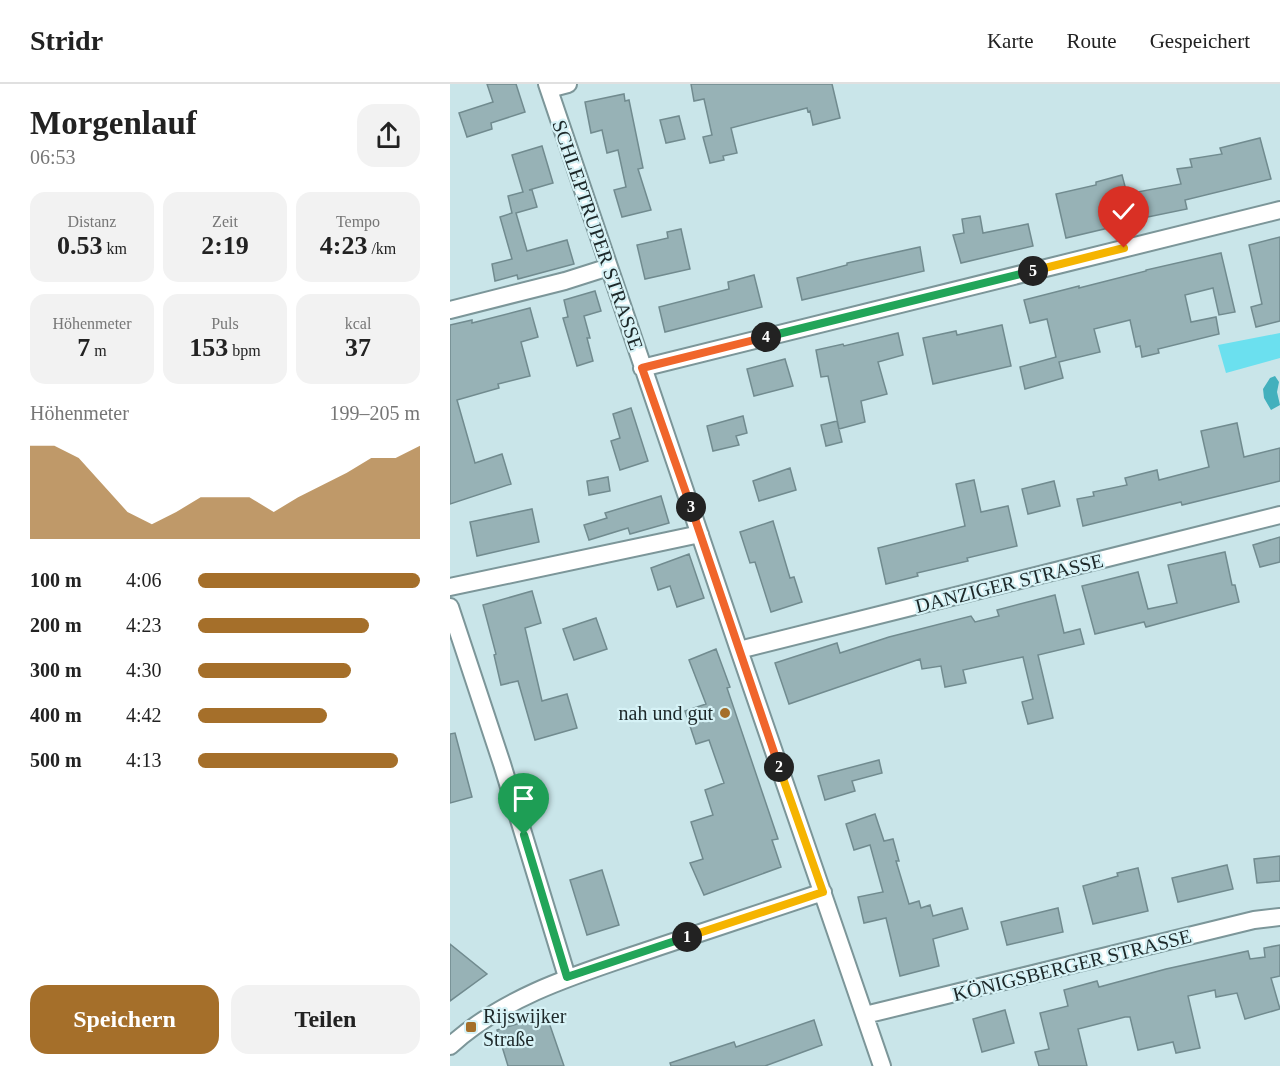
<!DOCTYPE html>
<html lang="de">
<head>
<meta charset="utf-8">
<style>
	:root { --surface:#fff; --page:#f2f2f2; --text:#222; --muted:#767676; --line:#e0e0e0; --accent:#a56f2a }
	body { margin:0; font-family:"Times New Roman",serif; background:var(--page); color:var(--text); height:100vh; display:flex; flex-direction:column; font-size:22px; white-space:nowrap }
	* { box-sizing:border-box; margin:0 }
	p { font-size:20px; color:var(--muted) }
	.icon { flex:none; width:33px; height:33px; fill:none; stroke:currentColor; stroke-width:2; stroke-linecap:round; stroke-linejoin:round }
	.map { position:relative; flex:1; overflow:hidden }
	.drawer { display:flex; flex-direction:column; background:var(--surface); width:450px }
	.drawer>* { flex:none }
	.pin { position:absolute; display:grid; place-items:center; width:51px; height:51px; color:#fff; margin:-62px -26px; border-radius:50% 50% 50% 0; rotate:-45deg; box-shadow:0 0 6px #0007 }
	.pin .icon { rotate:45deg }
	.km { position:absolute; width:30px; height:30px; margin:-15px; border-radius:50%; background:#222; color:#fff; font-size:16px; line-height:30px; text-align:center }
	.round { display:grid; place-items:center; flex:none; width:63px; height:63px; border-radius:18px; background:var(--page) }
	.overview { display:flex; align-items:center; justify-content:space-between; height:102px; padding:0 30px }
	h1 { font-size:33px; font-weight:800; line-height:45px }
	.metrics { display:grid; grid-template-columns:repeat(3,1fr); gap:9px; height:102px; padding:6px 30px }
	.metrics div { display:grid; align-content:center; border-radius:15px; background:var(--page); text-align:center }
	.metrics b { font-size:26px; font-weight:800 }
	.metrics small { font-size:16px; font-weight:400 }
	.metrics p { font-size:16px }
	.chart { height:168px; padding:12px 30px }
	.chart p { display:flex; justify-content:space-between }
	.chart svg { width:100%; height:108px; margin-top:6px; fill:var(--accent); opacity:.7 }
	.action { display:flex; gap:12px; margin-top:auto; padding:12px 30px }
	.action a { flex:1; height:69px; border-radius:18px; background:var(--accent); color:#fff; font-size:24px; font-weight:800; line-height:69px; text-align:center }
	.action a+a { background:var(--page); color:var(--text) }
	ul { padding:0 30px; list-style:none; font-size:20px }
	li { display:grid; grid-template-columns:96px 72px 1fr; align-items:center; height:45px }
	li i { height:15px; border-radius:8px; background:var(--accent) }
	header { display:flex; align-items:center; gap:36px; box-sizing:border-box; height:84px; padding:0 30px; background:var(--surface); border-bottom:2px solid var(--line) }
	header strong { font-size:28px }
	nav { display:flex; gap:33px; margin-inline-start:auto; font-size:21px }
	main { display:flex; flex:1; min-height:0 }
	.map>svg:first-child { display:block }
	.green { fill:#6be0ef }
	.water { fill:#42b0bd }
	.building { fill:#97b2b6; stroke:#718b8f; stroke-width:1.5 }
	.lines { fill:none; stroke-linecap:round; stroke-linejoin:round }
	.minor-casing { stroke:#7c9699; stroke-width:20 }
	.minor { stroke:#fff; stroke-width:16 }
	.split-1-casing { stroke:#fff; stroke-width:12 }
	.split-2-casing { stroke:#fff; stroke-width:12 }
	.split-3-casing { stroke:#fff; stroke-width:12 }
	.split-4-casing { stroke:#fff; stroke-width:12 }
	.split-5-casing { stroke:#fff; stroke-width:12 }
	.split-6-casing { stroke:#fff; stroke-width:12 }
	.split-1 { stroke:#22a559; stroke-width:8 }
	.split-2 { stroke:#f5b400; stroke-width:8 }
	.split-3 { stroke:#f0652b; stroke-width:8 }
	.split-4 { stroke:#f0652b; stroke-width:8 }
	.split-5 { stroke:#22a559; stroke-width:8 }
	.split-6 { stroke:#f5b400; stroke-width:8 }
	.poi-dot { fill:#a56f2a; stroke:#d6f2f6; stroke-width:2 }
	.labels { text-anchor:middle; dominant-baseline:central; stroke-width:4.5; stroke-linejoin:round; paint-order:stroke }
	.street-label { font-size:20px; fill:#1d2829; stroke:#d6f2f6 }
	.poi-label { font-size:20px; fill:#1d2829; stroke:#d6f2f6; text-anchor:end }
</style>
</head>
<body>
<header>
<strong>Stridr</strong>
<nav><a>Karte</a><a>Route</a><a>Gespeichert</a></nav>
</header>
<main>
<section class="drawer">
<div class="overview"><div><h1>Morgenlauf</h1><p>06:53</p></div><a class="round"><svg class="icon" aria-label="share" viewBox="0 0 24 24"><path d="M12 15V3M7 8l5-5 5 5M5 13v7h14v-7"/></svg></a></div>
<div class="metrics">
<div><p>Distanz</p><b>0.53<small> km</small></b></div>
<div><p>Zeit</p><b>2:19</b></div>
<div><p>Tempo</p><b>4:23<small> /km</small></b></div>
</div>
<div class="metrics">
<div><p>Höhenmeter</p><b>7<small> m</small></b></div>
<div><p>Puls</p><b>153<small> bpm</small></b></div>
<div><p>kcal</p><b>37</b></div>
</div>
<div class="chart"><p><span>Höhenmeter</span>199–205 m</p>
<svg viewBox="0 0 160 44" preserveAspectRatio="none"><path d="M0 44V6L10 6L20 11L30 22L40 33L50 38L60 33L70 27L80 27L90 27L100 33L110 27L120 22L130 17L140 11L150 11L160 6V44z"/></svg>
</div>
<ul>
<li><b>100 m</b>4:06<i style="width:100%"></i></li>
<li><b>200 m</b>4:23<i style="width:77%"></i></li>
<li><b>300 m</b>4:30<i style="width:69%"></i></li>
<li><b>400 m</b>4:42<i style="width:58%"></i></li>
<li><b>500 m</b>4:13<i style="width:90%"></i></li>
</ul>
<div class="action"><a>Speichern</a><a>Teilen</a></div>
</section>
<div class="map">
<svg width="830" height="982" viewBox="0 0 830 982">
	<rect width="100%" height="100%" fill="#c9e5e9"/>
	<!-- green -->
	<path class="green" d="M 830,249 L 830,274 L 776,289 L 768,261 Z"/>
	<!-- water -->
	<path class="water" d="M 825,292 L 829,298 L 827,308 L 830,321 L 821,326 L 814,314 L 813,305 L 820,294 Z"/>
	<!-- building -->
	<path class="building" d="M 37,0 L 66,0 L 75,28 L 41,39 L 42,45 L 17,53 L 9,29 L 43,18 Z
		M 241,0 L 382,0 L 390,34 L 363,41 L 360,27 L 358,28 L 357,24 L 281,44 L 287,69 L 273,72 L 274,76 L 260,79 L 253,53 L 262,51 L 254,15 L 244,17 Z
		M 174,10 L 175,17 L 179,16 L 193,84 L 188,85 L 201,126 L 172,133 L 164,106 L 176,103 L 168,66 L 157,69 L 152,46 L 141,49 L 135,18 Z
		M 229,32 L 235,55 L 216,59 L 210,36 Z
		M 810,54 L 821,95 L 735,116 L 737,125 L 683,136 L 684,138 L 616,154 L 606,110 L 646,101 L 646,98 L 672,91 L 677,110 L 731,100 L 727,85 L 742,83 L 740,75 L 772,70 L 770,64 Z
		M 92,62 L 103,99 L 79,106 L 82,106 L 87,123 L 66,129 L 77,167 L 117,156 L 124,180 L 68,195 L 67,191 L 45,197 L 42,180 L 62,175 L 50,133 L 62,129 L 58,112 L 73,108 L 62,71 Z
		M 530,132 L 533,149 L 578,140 L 583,162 L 511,179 L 503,151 L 514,149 L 512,135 Z
		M 231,145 L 240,185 L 195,195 L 187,161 L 218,154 L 217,148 Z
		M 830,153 L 830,237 L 806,243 L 801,223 L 812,220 L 799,161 Z
		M 470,163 L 474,187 L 352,216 L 347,194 L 397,181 L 397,179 Z
		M 771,169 L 785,228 L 769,231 L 763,204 L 735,211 L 741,238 L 766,233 L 769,250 L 708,265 L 709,269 L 692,273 L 690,262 L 686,263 L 680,236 L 644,245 L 650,268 L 609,278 L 613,294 L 575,305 L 570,283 L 606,273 L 597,235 L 580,239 L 574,216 L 629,202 L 629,204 L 696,187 L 696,186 Z
		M 304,191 L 312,223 L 215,248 L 209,223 L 279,205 L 278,198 Z
		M 145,207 L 151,227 L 134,232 L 140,254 L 137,254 L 143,277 L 127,282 L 113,234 L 118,233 L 114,216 Z
		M 80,224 L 88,253 L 71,258 L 80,292 L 48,300 L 49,304 L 7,316 L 25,379 L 52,370 L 61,400 L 0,420 L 0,241 L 22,236 L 22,239 Z
		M 552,241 L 561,282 L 483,300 L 473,254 L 506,247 L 507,251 Z
		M 448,249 L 453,271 L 428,278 L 437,310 L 411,317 L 415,338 L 389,345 L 378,292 L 371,293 L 366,266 L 393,260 L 394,262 Z
		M 335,275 L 343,302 L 304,312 L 297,285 Z
		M 181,324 L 198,377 L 170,386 L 161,357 L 170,354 L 163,330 Z
		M 293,332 L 297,349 L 286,352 L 289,361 L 263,367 L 257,342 Z
		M 387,337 L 392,358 L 376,362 L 371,341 Z
		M 787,339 L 794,373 L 830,364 L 830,397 L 732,421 L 731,418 L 633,442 L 627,415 L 644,412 L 643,408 L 677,401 L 675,394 L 707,386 L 709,396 L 759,383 L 751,347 Z
		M 340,384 L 346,406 L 309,417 L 303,397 Z
		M 158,393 L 160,407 L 139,411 L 137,397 Z
		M 524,396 L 531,428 L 558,422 L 567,462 L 517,474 L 518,477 L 467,489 L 468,492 L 436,500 L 428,464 L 515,442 L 506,400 Z
		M 604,397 L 610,422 L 578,430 L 572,405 Z
		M 211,412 L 219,439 L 180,450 L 178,444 L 139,456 L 134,441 L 157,434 L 155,429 Z
		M 82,425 L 89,458 L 27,472 L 20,438 Z
		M 323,437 L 340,494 L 344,493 L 352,518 L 321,528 L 305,478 L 300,479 L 290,448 Z
		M 830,453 L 830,478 L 810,483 L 803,461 Z
		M 775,468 L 782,501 L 785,501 L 789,518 L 696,543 L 694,538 L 645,550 L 632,502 L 688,488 L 698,525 L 727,519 L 718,481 Z
		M 239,470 L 254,514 L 227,523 L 220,502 L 208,506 L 201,484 Z
		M 82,507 L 91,539 L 75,544 L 92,617 L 117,610 L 127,644 L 85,656 L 68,597 L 51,601 L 44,571 L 46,570 L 33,521 Z
		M 605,511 L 614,549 L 630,545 L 634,560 L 588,571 L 603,634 L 578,640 L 572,618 L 583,615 L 573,573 L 513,586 L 516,599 L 495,603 L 491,582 L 472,585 L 470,575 L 339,620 L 325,579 L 387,559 L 390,569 L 439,553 L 521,532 L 525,538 L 549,532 L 547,526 Z
		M 146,534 L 157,565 L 124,576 L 113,545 Z
		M 266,565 L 280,603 L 277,604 L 328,755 L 322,756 L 331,783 L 254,811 L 240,779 L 253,775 L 241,738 L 263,731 L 255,706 L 274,699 L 259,656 L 246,660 L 235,627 L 256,620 L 239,576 Z
		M 5,649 L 22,713 L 0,719 L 0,650 Z
		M 429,676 L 432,689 L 402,697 L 405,707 L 375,716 L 368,692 Z
		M 425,730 L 434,757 L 443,755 L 449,777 L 446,777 L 459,820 L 469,817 L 471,824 L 480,821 L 483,832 L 512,824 L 518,845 L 483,855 L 489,882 L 450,892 L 436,834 L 414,839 L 408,813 L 433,808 L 420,761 L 404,766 L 396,740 Z
		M 830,772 L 830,797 L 807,799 L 804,775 Z
		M 777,781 L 783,805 L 728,818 L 722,794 Z
		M 688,784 L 698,827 L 643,840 L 633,802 L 668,792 L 667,789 Z
		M 152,786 L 169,841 L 137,851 L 120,796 Z
		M 608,824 L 613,848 L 557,861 L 551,838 Z
		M 0,860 L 37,890 L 0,917 Z
		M 830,861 L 830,892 L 821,894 L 830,925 L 795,935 L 787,909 L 766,913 L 765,906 L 738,912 L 750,964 L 726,969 L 723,958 L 688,966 L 680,933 L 675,933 L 628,945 L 637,982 L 589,982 L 585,968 L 599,965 L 590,929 L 618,922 L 614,906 L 647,897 L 649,903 L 716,885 L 798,867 L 800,875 L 815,873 L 814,864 Z
		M 94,924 L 114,982 L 58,982 L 47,946 L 80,936 L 78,930 Z
		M 555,926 L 564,959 L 532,968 L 523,935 Z
		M 364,936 L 372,961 L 315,982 L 221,982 L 220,979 L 284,958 L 286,963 Z"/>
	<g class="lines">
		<defs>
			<path id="minor" d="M 97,0 L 289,566 L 432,982
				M 99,5 L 118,0
				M 0,226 L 115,197 L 159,183
				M 192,284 L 830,126
				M 0,503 L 250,450
				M 0,523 L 52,680 L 117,893
				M 289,566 L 830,431
				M 415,931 L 804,836 L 830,833
				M 0,962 C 58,909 135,888 208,863 C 263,845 318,826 373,808"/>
		</defs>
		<!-- minor casing -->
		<use href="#minor" class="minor-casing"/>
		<!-- minor -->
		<use href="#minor" class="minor"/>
	</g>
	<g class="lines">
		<defs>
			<path id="split-1" d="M 74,751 L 117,893 L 237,853"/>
			<path id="split-2" d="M 237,853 L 373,808 L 329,683"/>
			<path id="split-3" d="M 241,423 L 329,683"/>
			<path id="split-4" d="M 241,423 L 192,284 L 316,253"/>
			<path id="split-5" d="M 316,253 L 583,187"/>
			<path id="split-6" d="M 583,187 L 674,164"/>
		</defs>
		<!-- split-1 casing -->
		<use href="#split-1" class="split-1-casing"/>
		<!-- split-2 casing -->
		<use href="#split-2" class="split-2-casing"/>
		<!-- split-3 casing -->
		<use href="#split-3" class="split-3-casing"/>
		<!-- split-4 casing -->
		<use href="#split-4" class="split-4-casing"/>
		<!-- split-5 casing -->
		<use href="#split-5" class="split-5-casing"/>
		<!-- split-6 casing -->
		<use href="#split-6" class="split-6-casing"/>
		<!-- split-1 -->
		<use href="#split-1" class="split-1"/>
		<!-- split-2 -->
		<use href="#split-2" class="split-2"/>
		<!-- split-3 -->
		<use href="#split-3" class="split-3"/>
		<!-- split-4 -->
		<use href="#split-4" class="split-4"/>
		<!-- split-5 -->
		<use href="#split-5" class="split-5"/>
		<!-- split-6 -->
		<use href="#split-6" class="split-6"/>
	</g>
	<!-- markers -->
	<g class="poi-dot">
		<circle cx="275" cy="629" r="6"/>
		<rect x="15" y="937" width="12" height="12" rx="3"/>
	</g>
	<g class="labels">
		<!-- street labels -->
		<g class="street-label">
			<text transform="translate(148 151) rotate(71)">SCHLEPTRUPER STRASSE</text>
			<text transform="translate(559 499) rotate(-14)">DANZIGER STRASSE</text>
			<text transform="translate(622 881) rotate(-14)">KÖNIGSBERGER STRASSE</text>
		</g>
		<!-- poi labels -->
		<g class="poi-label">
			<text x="263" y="629">nah und gut</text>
			<text x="33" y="932" text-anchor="start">Rijswijker<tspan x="33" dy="23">Straße</tspan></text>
		</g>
	</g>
</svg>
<div class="pin" style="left:74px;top:751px;background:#1e9e55"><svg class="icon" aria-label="arrive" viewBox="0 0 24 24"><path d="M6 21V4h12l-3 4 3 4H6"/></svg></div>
<div class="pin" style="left:674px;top:164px;background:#d93025"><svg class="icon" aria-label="check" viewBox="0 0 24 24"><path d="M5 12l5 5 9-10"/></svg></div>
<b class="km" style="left:237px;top:853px">1</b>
<b class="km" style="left:329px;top:683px">2</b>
<b class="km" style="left:241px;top:423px">3</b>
<b class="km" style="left:316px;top:253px">4</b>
<b class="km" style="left:583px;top:187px">5</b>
</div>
</main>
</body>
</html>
